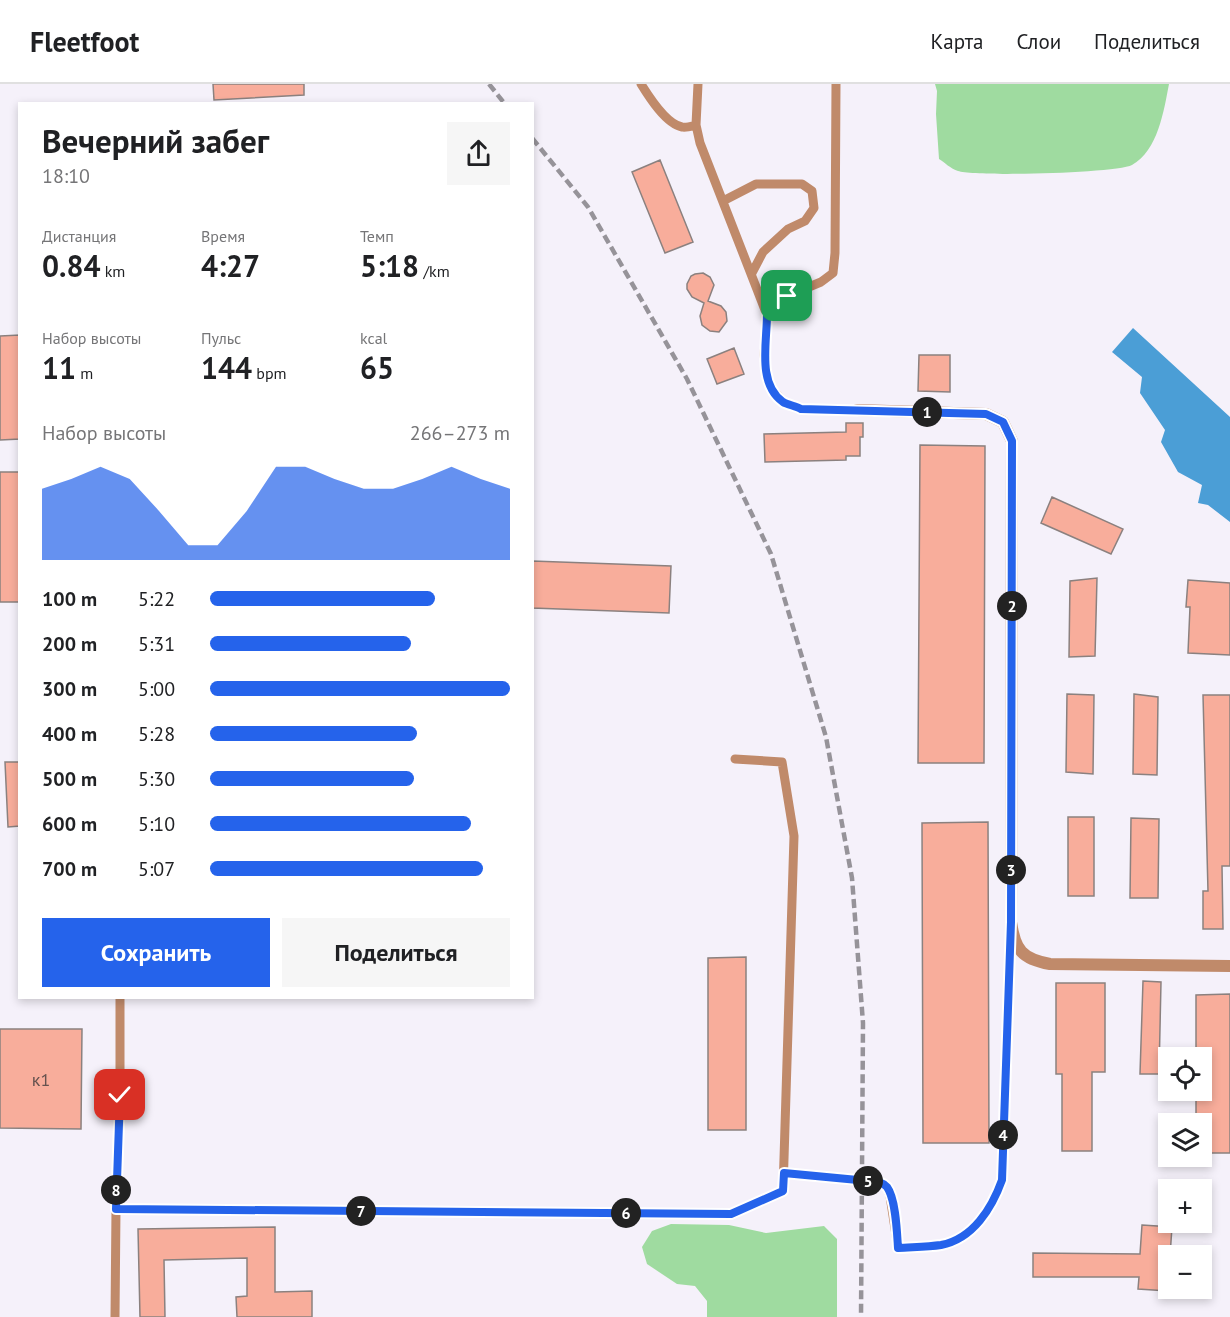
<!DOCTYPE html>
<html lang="ru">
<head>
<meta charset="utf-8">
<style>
	:root { --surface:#fff; --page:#f6f6f6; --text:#202124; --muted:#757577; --line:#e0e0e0; --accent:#2563eb }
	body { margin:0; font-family:"PT Sans",sans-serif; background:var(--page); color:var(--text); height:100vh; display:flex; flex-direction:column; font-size:22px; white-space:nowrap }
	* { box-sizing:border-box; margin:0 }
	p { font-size:20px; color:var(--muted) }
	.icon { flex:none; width:33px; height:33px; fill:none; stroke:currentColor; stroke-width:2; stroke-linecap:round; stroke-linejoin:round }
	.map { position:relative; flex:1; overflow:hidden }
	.details { position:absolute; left:18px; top:18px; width:516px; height:897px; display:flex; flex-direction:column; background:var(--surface); border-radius:0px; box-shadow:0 3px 9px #0003 }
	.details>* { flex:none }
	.controls { position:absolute; left:1158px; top:963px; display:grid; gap:12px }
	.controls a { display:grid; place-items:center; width:54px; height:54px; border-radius:0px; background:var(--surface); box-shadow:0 3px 9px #0003; font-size:30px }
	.pin { position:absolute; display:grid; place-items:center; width:51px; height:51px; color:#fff; margin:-26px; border-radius:12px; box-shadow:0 3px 9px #0006 }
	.km { position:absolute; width:30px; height:30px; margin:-15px; border-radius:50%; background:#222; color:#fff; font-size:16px; line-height:30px; text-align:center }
	.round { display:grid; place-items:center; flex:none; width:63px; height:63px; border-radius:0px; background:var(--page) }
	.summary { display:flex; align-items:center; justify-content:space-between; height:102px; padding:0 24px }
	h1 { font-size:33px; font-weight:700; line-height:45px }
	.figures { display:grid; grid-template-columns:repeat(3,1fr); gap:9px; height:102px; padding:6px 24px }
	.figures div { display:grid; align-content:center }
	.figures b { font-size:30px; font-weight:700 }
	.figures small { font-size:16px; font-weight:400 }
	.figures p { font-size:16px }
	.chart { height:168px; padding:12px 24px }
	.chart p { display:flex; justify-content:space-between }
	.chart svg { width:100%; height:108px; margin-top:6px; fill:var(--accent); opacity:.7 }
	.button { display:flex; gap:12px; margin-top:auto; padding:12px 24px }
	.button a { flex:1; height:69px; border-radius:0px; background:var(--accent); color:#fff; font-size:24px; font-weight:700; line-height:69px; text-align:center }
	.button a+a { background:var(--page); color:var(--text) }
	ul { padding:0 24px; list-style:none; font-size:20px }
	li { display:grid; grid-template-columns:96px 72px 1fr; align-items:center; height:45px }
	li i { height:15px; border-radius:8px; background:var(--accent) }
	header { display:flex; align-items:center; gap:36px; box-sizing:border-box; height:84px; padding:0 30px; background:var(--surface); border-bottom:2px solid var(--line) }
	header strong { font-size:28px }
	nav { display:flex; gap:33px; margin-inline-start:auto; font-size:21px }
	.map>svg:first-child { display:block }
	.green { fill:#9fdba0 }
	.water { fill:#4b9ed6 }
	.building { fill:#f8ad9b; stroke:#8b817f; stroke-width:1.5 }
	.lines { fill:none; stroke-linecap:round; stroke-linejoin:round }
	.service { stroke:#c08a6a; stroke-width:9 }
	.minor { stroke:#c08a6a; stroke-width:12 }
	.rail { stroke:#969399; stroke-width:4.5; stroke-dasharray:9 4.5; stroke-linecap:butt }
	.route-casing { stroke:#fff; stroke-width:12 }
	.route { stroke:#2563eb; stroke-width:8 }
	.labels { text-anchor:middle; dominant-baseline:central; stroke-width:4.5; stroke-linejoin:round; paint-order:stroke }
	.number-label { font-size:18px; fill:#65524f }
</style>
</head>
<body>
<header>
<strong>Fleetfoot</strong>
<nav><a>Карта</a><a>Слои</a><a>Поделиться</a></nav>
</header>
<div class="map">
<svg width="1230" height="1233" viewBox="0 0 1230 1233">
	<rect width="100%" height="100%" fill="#f5f1fa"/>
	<!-- green -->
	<path class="green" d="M 935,0 L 1169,0 C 1164,26 1158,67 1132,81 C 1117,89 975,93 958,87 C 951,85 944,78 939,75 L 936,30 L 937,7 Z
		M 671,1140 L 729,1141 L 766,1149 L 824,1142 L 837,1155 L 837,1233 L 707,1233 L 707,1217 L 695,1202 L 677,1200 L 647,1180 L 642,1163 L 652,1147 Z"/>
	<!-- water -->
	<path class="water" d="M 1133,244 L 1230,333 L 1230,438 L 1208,421 L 1198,419 L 1202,401 L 1178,388 L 1161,358 L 1165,346 L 1140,309 L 1142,293 L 1112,268 Z"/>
	<!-- building -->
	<path class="building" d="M 213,0 L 304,0 L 304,11 L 214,16 Z
		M 660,76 L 693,158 L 665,169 L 632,88 Z
		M 703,189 L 710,193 L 714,201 L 708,217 L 721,222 L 726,228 L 727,237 L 719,248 L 710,247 L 702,241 L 700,232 L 704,219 L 692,213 L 687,205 L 687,200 L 691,192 L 695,190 Z
		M 20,251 L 20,355 L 0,356 L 0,252 Z
		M 734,264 L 744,290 L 717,300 L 707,275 Z
		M 919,271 L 950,271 L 950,308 L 918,307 Z
		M 846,339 L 863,339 L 863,353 L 860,353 L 860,372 L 846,372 L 846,376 L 765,378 L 764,350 L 846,348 Z
		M 920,361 L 985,362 L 984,679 L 918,679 Z
		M 0,388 L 20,388 L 20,518 L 0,518 Z
		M 1052,413 L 1123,445 L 1111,470 L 1041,439 Z
		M 532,477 L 671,482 L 669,529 L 532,524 Z
		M 1097,494 L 1095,572 L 1069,573 L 1070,497 Z
		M 1188,496 L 1230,499 L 1230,571 L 1188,569 L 1190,523 L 1186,523 Z
		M 1067,610 L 1094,611 L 1093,690 L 1066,688 Z
		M 1134,610 L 1158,613 L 1157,691 L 1133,690 Z
		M 1203,611 L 1230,611 L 1230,782 L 1222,782 L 1223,845 L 1203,845 L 1203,807 L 1208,807 Z
		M 5,678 L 20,678 L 20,742 L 8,743 Z
		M 1068,733 L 1094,733 L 1094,812 L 1068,812 Z
		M 1131,734 L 1159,735 L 1158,814 L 1130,814 Z
		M 988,738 L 989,1059 L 923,1059 L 922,739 Z
		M 746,873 L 746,1046 L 708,1046 L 708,874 Z
		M 1143,897 L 1161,898 L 1159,990 L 1140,990 Z
		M 1056,899 L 1105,899 L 1105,988 L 1092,988 L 1092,1067 L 1062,1067 L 1062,990 L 1056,990 Z
		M 1230,910 L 1230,1069 L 1202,1069 L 1202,1040 L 1196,1040 L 1196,1006 L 1202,1006 L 1202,974 L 1196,974 L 1196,911 Z
		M 0,945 L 82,945 L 81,1045 L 0,1044 Z
		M 1142,1141 L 1172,1143 L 1170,1172 L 1168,1172 L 1168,1207 L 1138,1205 L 1139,1193 L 1033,1193 L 1033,1169 L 1140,1170 Z
		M 275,1143 L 275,1208 L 312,1207 L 312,1233 L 237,1233 L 236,1213 L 247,1212 L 247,1174 L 164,1176 L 165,1233 L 140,1233 L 138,1145 Z"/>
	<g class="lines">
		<!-- service -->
		<path class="service" d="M 641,0 C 649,13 666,40 682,43 C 686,44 692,42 696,41
			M 698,0 L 696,41 L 700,59 L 767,231 L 764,271 L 767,291 L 772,305 L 783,317 L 801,325 L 857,326
			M 723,117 L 756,100 L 802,100 L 812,107 L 814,124 L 805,137 L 788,145 L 763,168 L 752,189
			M 767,231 L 787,212 L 821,198 L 833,189 L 835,169 L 836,0
			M 784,1089 L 879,1098 L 887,1103 L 890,1112 L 898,1164 C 912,1163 927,1163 941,1161 C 973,1155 992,1124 1002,1096 L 1011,850
			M 116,1125 L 120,1011 L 120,914
			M 115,1233 L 116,1125 L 731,1130 L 783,1107 L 794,752 L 782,678 L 735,675"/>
		<!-- minor -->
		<path class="minor" d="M 857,326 L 986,330 L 1003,338 L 1012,357 L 1011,838 C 1015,866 1022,875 1050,880 L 1230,882"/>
		<!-- rail -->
		<path class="rail" d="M 489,0 L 505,20
			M 532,54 L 588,123 L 687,295 L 771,470 L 826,653 L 852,794 L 863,939 L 861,1233"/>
	</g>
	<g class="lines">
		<defs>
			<path id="route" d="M 120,1011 L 116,1125 L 731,1130 L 783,1107 L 784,1089 L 879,1098 C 882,1099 885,1101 887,1103 C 896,1115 897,1149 898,1164 C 912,1163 927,1163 941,1161 C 973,1155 992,1124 1002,1096 L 1011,838 L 1012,357 L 1003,338 L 986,330 L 801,325 C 796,322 788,321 783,318 C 757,300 767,258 767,231 L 787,212"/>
		</defs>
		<!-- route casing -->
		<use href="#route" class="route-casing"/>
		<!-- route -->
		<use href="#route" class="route"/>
	</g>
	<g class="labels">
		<!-- number labels -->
		<g class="number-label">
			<text x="41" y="995">к1</text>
		</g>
	</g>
</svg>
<div class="controls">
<a><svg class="icon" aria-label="locate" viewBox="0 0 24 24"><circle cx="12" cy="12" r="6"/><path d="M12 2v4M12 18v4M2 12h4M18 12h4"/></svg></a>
<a><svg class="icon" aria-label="layers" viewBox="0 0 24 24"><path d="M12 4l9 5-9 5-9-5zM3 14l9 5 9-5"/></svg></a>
<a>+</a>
<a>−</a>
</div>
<div class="pin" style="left:787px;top:212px;background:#1e9e55"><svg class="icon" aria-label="arrive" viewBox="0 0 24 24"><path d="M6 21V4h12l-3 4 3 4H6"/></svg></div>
<div class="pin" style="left:120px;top:1011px;background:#d93025"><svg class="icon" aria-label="check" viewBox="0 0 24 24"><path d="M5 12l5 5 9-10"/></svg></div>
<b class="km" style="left:927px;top:328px">1</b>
<b class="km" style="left:1012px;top:522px">2</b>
<b class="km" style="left:1011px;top:786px">3</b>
<b class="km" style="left:1003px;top:1051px">4</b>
<b class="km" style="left:868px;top:1097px">5</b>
<b class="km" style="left:626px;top:1129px">6</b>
<b class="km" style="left:361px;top:1127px">7</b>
<b class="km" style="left:116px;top:1106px">8</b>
<section class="details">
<div class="summary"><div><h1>Вечерний забег</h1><p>18:10</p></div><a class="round"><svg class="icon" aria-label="share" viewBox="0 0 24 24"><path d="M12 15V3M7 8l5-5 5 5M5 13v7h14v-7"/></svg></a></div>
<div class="figures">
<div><p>Дистанция</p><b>0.84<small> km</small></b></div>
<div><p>Время</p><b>4:27</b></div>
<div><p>Темп</p><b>5:18<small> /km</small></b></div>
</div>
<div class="figures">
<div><p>Набор высоты</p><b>11<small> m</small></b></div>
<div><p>Пульс</p><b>144<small> bpm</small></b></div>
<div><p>kcal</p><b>65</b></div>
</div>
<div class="chart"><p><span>Набор высоты</span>266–273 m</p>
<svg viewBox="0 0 160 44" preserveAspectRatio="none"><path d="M0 44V15L10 11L20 6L30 11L40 24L50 38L60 38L70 24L80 6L90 6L100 11L110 15L120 15L130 11L140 6L150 11L160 15V44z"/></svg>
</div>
<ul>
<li><b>100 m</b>5:22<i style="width:75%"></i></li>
<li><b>200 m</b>5:31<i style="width:67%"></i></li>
<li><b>300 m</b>5:00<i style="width:100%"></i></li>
<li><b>400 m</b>5:28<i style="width:69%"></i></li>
<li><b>500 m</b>5:30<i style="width:68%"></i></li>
<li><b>600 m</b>5:10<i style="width:87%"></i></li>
<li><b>700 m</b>5:07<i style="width:91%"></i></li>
</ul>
<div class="button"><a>Сохранить</a><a>Поделиться</a></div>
</section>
</div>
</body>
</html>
